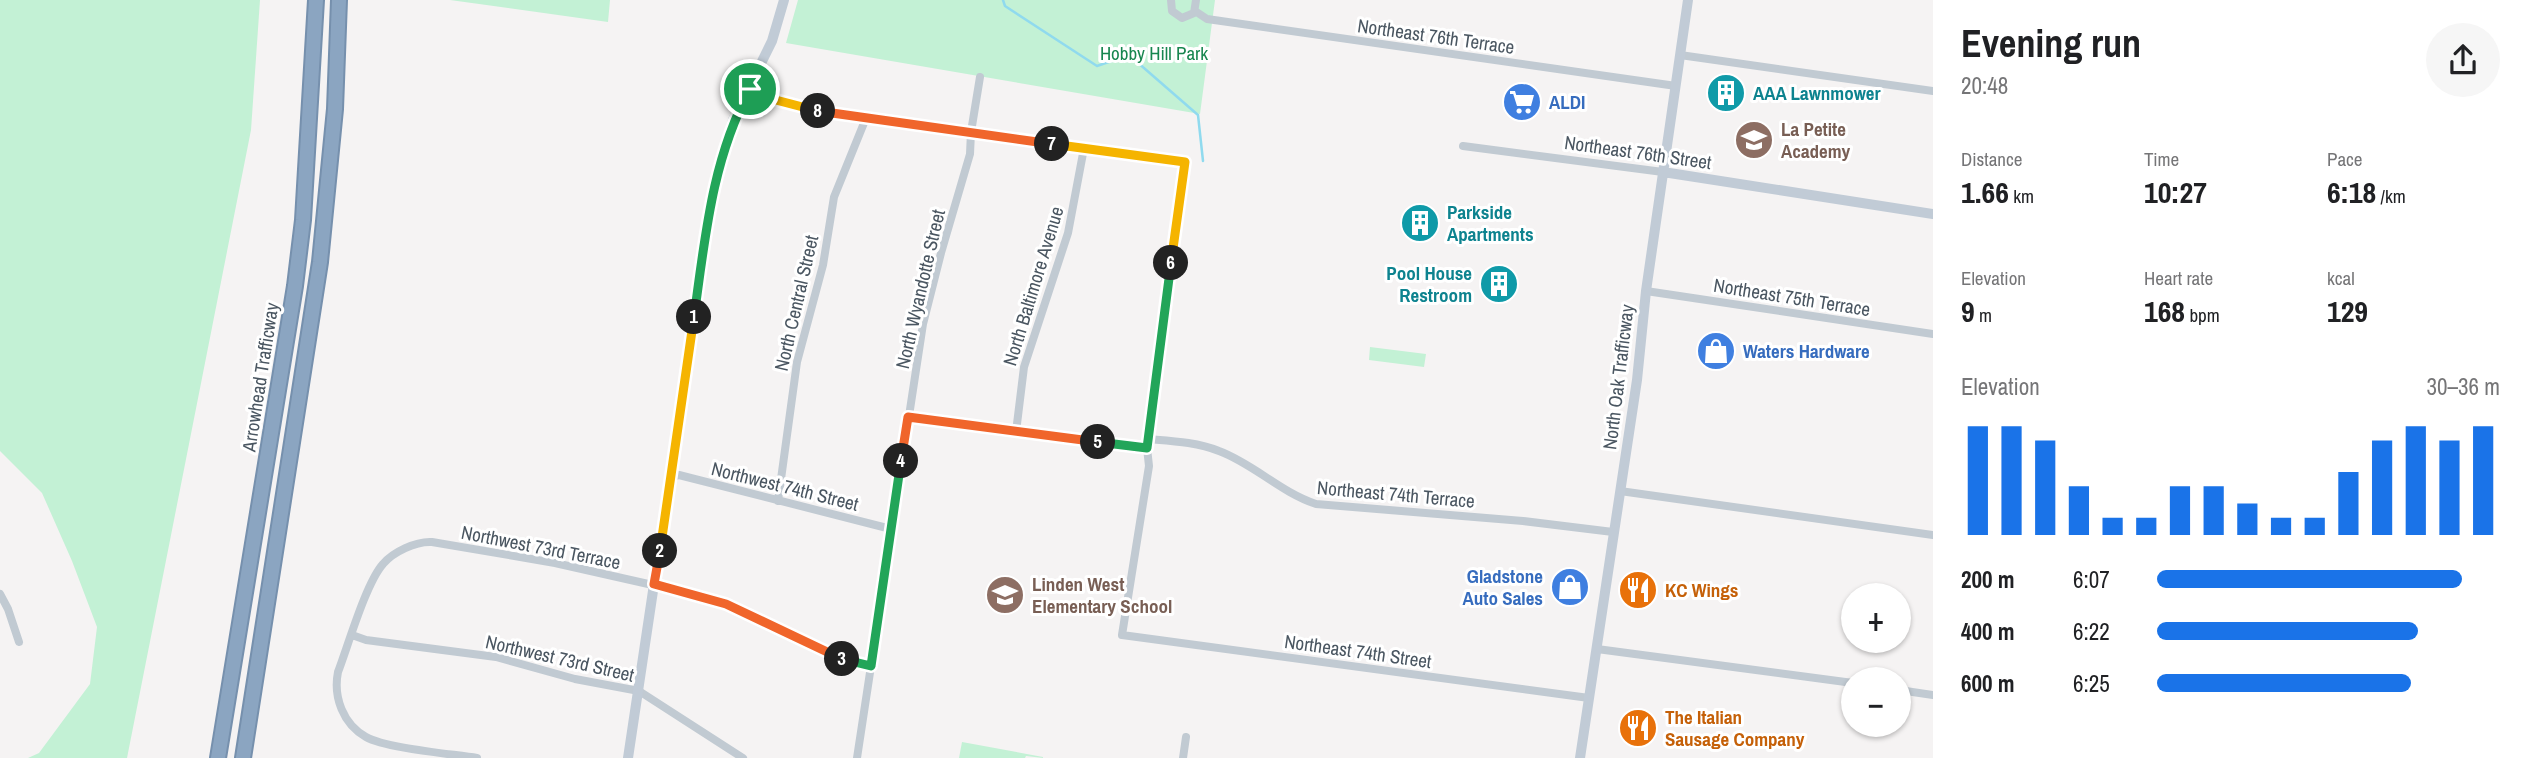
<!DOCTYPE html>
<html lang="en">
<head>
<meta charset="utf-8">
<style>
	:root { --surface:#fff; --page:#f6f6f6; --text:#202124; --muted:#757577; --accent:#1a73e8 }
	body { margin:0; font-family:"Archivo Narrow",sans-serif; background:var(--page); color:var(--text); height:100vh; display:flex; flex-direction:column; font-size:26px; white-space:nowrap }
	* { box-sizing:border-box; margin:0 }
	p { font-size:23px; color:var(--muted) }
	.icon { flex:none; width:38px; height:38px; fill:none; stroke:currentColor; stroke-width:2; stroke-linecap:round; stroke-linejoin:round }
	.map { position:relative; flex:1; overflow:hidden }
	.panel { display:flex; flex-direction:column; background:var(--surface); width:595px }
	.panel>* { flex:none }
	.controls { position:absolute; left:1841px; top:583px; display:grid; gap:14px }
	.controls a { display:grid; place-items:center; width:70px; height:70px; border-radius:50%; background:var(--surface); box-shadow:0 2px 5px #0004; font-size:35px }
	.pin { position:absolute; display:grid; place-items:center; width:60px; height:60px; color:#fff; margin:-30px; border:4px solid #fff; border-radius:50%; box-shadow:0 2px 7px #0007 }
	.km { position:absolute; width:35px; height:35px; margin:-18px; border-radius:50%; background:#222; color:#fff; font-size:19px; line-height:35px; text-align:center }
	.round { display:grid; place-items:center; flex:none; width:74px; height:74px; border-radius:37px; background:var(--page) }
	.summary { display:flex; align-items:center; justify-content:space-between; height:119px; padding:0 28px }
	h1 { font-size:38px; font-weight:700; line-height:52px }
	.stats { display:grid; grid-template-columns:repeat(3,1fr); gap:10px; height:119px; padding:7px 28px }
	.stats div { display:grid; align-content:center }
	.stats b { font-size:30px; font-weight:700 }
	.stats small { font-size:19px; font-weight:400 }
	.stats p { font-size:19px }
	.chart { height:196px; padding:14px 28px }
	.chart p { display:flex; justify-content:space-between }
	.chart svg { width:100%; height:126px; margin-top:7px; stroke:var(--accent); stroke-width:6 }
	ul { padding:0 28px; list-style:none; font-size:23px }
	li { display:grid; grid-template-columns:112px 84px 1fr; align-items:center; height:52px }
	li i { height:18px; border-radius:9px; background:var(--accent) }
	main { display:flex; flex:1; min-height:0 }
	.map>svg:first-child { display:block }
	.green { fill:#c3f1d5 }
	.lines { fill:none; stroke-linecap:round; stroke-linejoin:round }
	.stream { stroke:#90daee; stroke-width:2.5 }
	.highway-casing { stroke:#7690ad; stroke-width:18 }
	.street { stroke:#c1cad2; stroke-width:8 }
	.secondary { stroke:#c1cbd6; stroke-width:10 }
	.highway { stroke:#8ba5c1; stroke-width:14 }
	.split-1-casing { stroke:#fff; stroke-width:14 }
	.split-2-casing { stroke:#fff; stroke-width:14 }
	.split-3-casing { stroke:#fff; stroke-width:14 }
	.split-4-casing { stroke:#fff; stroke-width:14 }
	.split-5-casing { stroke:#fff; stroke-width:14 }
	.split-6-casing { stroke:#fff; stroke-width:14 }
	.split-7-casing { stroke:#fff; stroke-width:14 }
	.split-8-casing { stroke:#fff; stroke-width:14 }
	.split-9-casing { stroke:#fff; stroke-width:14 }
	.split-1 { stroke:#22a559; stroke-width:9 }
	.split-2 { stroke:#f5b400; stroke-width:9 }
	.split-3 { stroke:#f0652b; stroke-width:9 }
	.split-4 { stroke:#22a559; stroke-width:9 }
	.split-5 { stroke:#f0652b; stroke-width:9 }
	.split-6 { stroke:#22a559; stroke-width:9 }
	.split-7 { stroke:#f5b400; stroke-width:9 }
	.split-8 { stroke:#f0652b; stroke-width:9 }
	.split-9 { stroke:#f5b400; stroke-width:9 }
	.labels { text-anchor:middle; dominant-baseline:central; stroke-width:6; stroke-linejoin:round; paint-order:stroke }
	.street-label { font-size:19px; fill:#4a5661; stroke:#fff }
	.park-label { font-size:19px; fill:#17864f; stroke:#fff }
	.culture-label { font-size:19px; font-weight:bold; fill:#0d838f; stroke:#fff; text-anchor:start }
	.shop-label { font-size:19px; font-weight:bold; fill:#366cbe; stroke:#fff; text-anchor:start }
	.education-label { font-size:19px; font-weight:bold; fill:#785e54; stroke:#fff; text-anchor:start }
	.food-label { font-size:19px; font-weight:bold; fill:#c56008; stroke:#fff; text-anchor:start }
</style>
</head>
<body>
<main>
<div class="map">
<svg width="1933" height="758" viewBox="0 0 1933 758">
	<rect width="100%" height="100%" fill="#f5f3f3"/>
	<!-- green -->
	<path class="green" d="M 0,0 L 260,0 L 251,130 L 127,758 L 28,758 L 39,753 L 90,684 L 97,627 L 72,561 L 42,493 L 0,451 Z
		M 450,0 L 610,0 L 608,22 Z
		M 798,0 L 1215,0 L 1200,114 L 786,43 Z
		M 1370,347 L 1426,354 L 1424,367 L 1369,360 Z
		M 962,742 L 1043,757 L 1043,758 L 1026,756 L 1025,758 L 959,758 Z"/>
	<g class="lines">
		<!-- stream -->
		<path class="stream" d="M 1003,0 L 1005,6 L 1097,66 L 1129,55 L 1198,115 L 1203,161"/>
		<defs>
			<path id="highway" d="M 218,758 L 295,286 L 303,220 L 316,0
				M 243,758 L 320,262 L 335,109 L 339,0"/>
		</defs>
		<!-- highway casing -->
		<use href="#highway" class="highway-casing"/>
		<!-- street -->
		<path class="street" d="M 1171,0 L 1172,11 L 1182,18 L 1194,13 L 1196,0
			M 1195,11 L 1207,19 L 1676,86
			M 1680,55 L 1933,91
			M 750,89 L 772,99 L 824,112 L 1185,162 L 1156,378 L 1147,448 L 1149,466 L 1122,635 L 1589,698
			M 1463,146 L 1663,172
			M 1646,291 L 1933,334
			M 908,417 L 1147,448
			M 1016,432 L 1024,367 L 1068,233 L 1084,148
			M 1148,439 C 1172,441 1197,442 1219,451 C 1254,464 1280,492 1316,504 L 1523,521 L 1613,532
			M 671,477 L 679,475 L 891,529
			M 1620,491 L 1933,535
			M 778,501 L 797,362 L 823,265 L 834,197 L 866,118
			M 0,594 L 8,609 L 19,642
			M 352,635 L 366,640 L 496,657 L 575,679 L 639,691 L 743,758
			M 1597,649 L 1853,683
			M 1899,690 L 1933,695
			M 477,758 C 452,754 385,748 366,737 C 343,724 333,697 338,672 C 348,646 366,583 383,564 C 393,552 416,541 432,542 L 555,563 L 706,597 L 845,660 L 871,666
			M 857,758 L 923,324 L 941,253 L 970,154 L 971,132 L 980,77
			M 1183,758 L 1186,737"/>
		<!-- secondary -->
		<path class="secondary" d="M 1663,172 L 1933,214
			M 628,758 L 713,190 L 733,120 L 772,41 L 784,0
			M 1580,758 L 1637,380 L 1646,291 L 1688,0"/>
		<!-- highway -->
		<use href="#highway" class="highway"/>
	</g>
	<g class="lines">
		<defs>
			<path id="split-1" d="M 694,317 C 705,238 712,159 750,89"/>
			<path id="split-2" d="M 660,551 L 694,317"/>
			<path id="split-3" d="M 660,551 L 654,584 L 726,604 L 842,659"/>
			<path id="split-4" d="M 842,659 L 871,666 L 901,461"/>
			<path id="split-5" d="M 901,461 L 908,417 L 1098,442"/>
			<path id="split-6" d="M 1098,442 L 1147,448 L 1171,263"/>
			<path id="split-7" d="M 1052,144 L 1185,162 L 1171,263"/>
			<path id="split-8" d="M 818,111 L 1052,144"/>
			<path id="split-9" d="M 750,89 L 772,99 L 818,111"/>
		</defs>
		<!-- split-1 casing -->
		<use href="#split-1" class="split-1-casing"/>
		<!-- split-2 casing -->
		<use href="#split-2" class="split-2-casing"/>
		<!-- split-3 casing -->
		<use href="#split-3" class="split-3-casing"/>
		<!-- split-4 casing -->
		<use href="#split-4" class="split-4-casing"/>
		<!-- split-5 casing -->
		<use href="#split-5" class="split-5-casing"/>
		<!-- split-6 casing -->
		<use href="#split-6" class="split-6-casing"/>
		<!-- split-7 casing -->
		<use href="#split-7" class="split-7-casing"/>
		<!-- split-8 casing -->
		<use href="#split-8" class="split-8-casing"/>
		<!-- split-9 casing -->
		<use href="#split-9" class="split-9-casing"/>
		<!-- split-1 -->
		<use href="#split-1" class="split-1"/>
		<!-- split-2 -->
		<use href="#split-2" class="split-2"/>
		<!-- split-3 -->
		<use href="#split-3" class="split-3"/>
		<!-- split-4 -->
		<use href="#split-4" class="split-4"/>
		<!-- split-5 -->
		<use href="#split-5" class="split-5"/>
		<!-- split-6 -->
		<use href="#split-6" class="split-6"/>
		<!-- split-7 -->
		<use href="#split-7" class="split-7"/>
		<!-- split-8 -->
		<use href="#split-8" class="split-8"/>
		<!-- split-9 -->
		<use href="#split-9" class="split-9"/>
	</g>
	<!-- icons -->
	<defs>
		<symbol id="building-disc" viewBox="-11 -11 22 22"><circle r="9.5" fill="#0f9aa8" stroke="#fff"/><path d="M-4-6H4V6H1V3H-1V6H-4ZM-2.5-4.3h1.7v1.8h-1.7ZM.8-4.3h1.7v1.8H.8ZM-2.5-1h1.7V.8h-1.7ZM.8-1h1.7V.8H.8Z" fill="#fff"/></symbol>
		<symbol id="supermarket-disc" viewBox="-11 -11 22 22"><circle r="9.5" fill="#3f7fe0" stroke="#fff"/><path d="M-6-5.5h2.5l.6 2H6L4.5 2H-2.5L-4.4-4H-6ZM-1.5 3.2a1.3 1.3 0 1 0 .1 0ZM3 3.2a1.3 1.3 0 1 0 .1 0Z" fill="#fff"/></symbol>
		<symbol id="school-disc" viewBox="-11 -11 22 22"><circle r="9.5" fill="#8d6e63" stroke="#fff"/><path d="M0-5L7-2L0 1L-7-2ZM-4 1L0 2.5L4 1V4Q0 6-4 4Z" fill="#fff"/></symbol>
		<symbol id="shop-disc" viewBox="-11 -11 22 22"><circle r="9.5" fill="#3f7fe0" stroke="#fff"/><path d="M-5-2.5h2.3a2.7 3.5 0 0 1 5.4 0H5L5.5 6h-11ZM-1.5-2.5h3a1.5 2.3 0 0 0-3 0Z" fill="#fff"/></symbol>
		<symbol id="restaurant-disc" viewBox="-11 -11 22 22"><circle r="9.5" fill="#e8710a" stroke="#fff"/><path d="M-5-6h1v4h1v-4h1v4h1v-4h1v5L-1.5 .5V6h-2V.5L-5-1ZM5-6V6H3V1.5H1.5Q1.5-4 5-6Z" fill="#fff"/></symbol>
	</defs>
	<g fill-rule="evenodd">
		<use href="#building-disc" x="1704" y="71" width="44" height="44"/>
		<use href="#supermarket-disc" x="1500" y="80" width="44" height="44"/>
		<use href="#school-disc" x="1732" y="118" width="44" height="44"/>
		<use href="#building-disc" x="1398" y="201" width="44" height="44"/>
		<use href="#building-disc" x="1477" y="262" width="44" height="44"/>
		<use href="#shop-disc" x="1694" y="329" width="44" height="44"/>
		<use href="#shop-disc" x="1548" y="565" width="44" height="44"/>
		<use href="#restaurant-disc" x="1616" y="568" width="44" height="44"/>
		<use href="#school-disc" x="983" y="573" width="44" height="44"/>
		<use href="#restaurant-disc" x="1616" y="706" width="44" height="44"/>
	</g>
	<g class="labels">
		<!-- street labels -->
		<g class="street-label">
			<text transform="translate(1436 36) rotate(8)">Northeast 76th Terrace</text>
			<text transform="translate(1638 152) rotate(8)">Northeast 76th Street</text>
			<text transform="translate(1033 286) rotate(-73)">North Baltimore Avenue</text>
			<text transform="translate(920 289) rotate(-77)">North Wyandotte Street</text>
			<text transform="translate(1792 297) rotate(9)">Northeast 75th Terrace</text>
			<text transform="translate(796 303) rotate(-77)">North Central Street</text>
			<text transform="translate(260 377) rotate(-81)">Arrowhead Trafficway</text>
			<text transform="translate(1618 377) rotate(-83)">North Oak Trafficway</text>
			<text transform="translate(785 486) rotate(14)">Northwest 74th Street</text>
			<text transform="translate(1396 494) rotate(5)">Northeast 74th Terrace</text>
			<text transform="translate(541 547) rotate(11)">Northwest 73rd Terrace</text>
			<text transform="translate(1358 651) rotate(8)">Northeast 74th Street</text>
			<text transform="translate(560 658) rotate(13)">Northwest 73rd Street</text>
		</g>
		<!-- park labels -->
		<g class="park-label">
			<text x="1154" y="53">Hobby Hill Park</text>
		</g>
		<!-- culture labels -->
		<g class="culture-label">
			<text x="1753" y="93">AAA Lawnmower</text>
			<text x="1447" y="212">Parkside<tspan x="1447" dy="22">Apartments</tspan></text>
			<text x="1472" y="273" text-anchor="end">Pool House<tspan x="1472" dy="22">Restroom</tspan></text>
		</g>
		<!-- shop labels -->
		<g class="shop-label">
			<text x="1549" y="102">ALDI</text>
			<text x="1743" y="351">Waters Hardware</text>
			<text x="1543" y="576" text-anchor="end">Gladstone<tspan x="1543" dy="22">Auto Sales</tspan></text>
		</g>
		<!-- education labels -->
		<g class="education-label">
			<text x="1781" y="129">La Petite<tspan x="1781" dy="22">Academy</tspan></text>
			<text x="1032" y="584">Linden West<tspan x="1032" dy="22">Elementary School</tspan></text>
		</g>
		<!-- food labels -->
		<g class="food-label">
			<text x="1665" y="590">KC Wings</text>
			<text x="1665" y="717">The Italian<tspan x="1665" dy="22">Sausage Company</tspan></text>
		</g>
	</g>
</svg>
<div class="controls">
<a>+</a>
<a>−</a>
</div>
<div class="pin" style="left:750px;top:89px;background:#1e9e55"><svg class="icon" aria-label="arrive" viewBox="0 0 24 24"><path d="M6 21V4h12l-3 4 3 4H6"/></svg></div>
<b class="km" style="left:694px;top:317px">1</b>
<b class="km" style="left:660px;top:551px">2</b>
<b class="km" style="left:842px;top:659px">3</b>
<b class="km" style="left:901px;top:461px">4</b>
<b class="km" style="left:1098px;top:442px">5</b>
<b class="km" style="left:1171px;top:263px">6</b>
<b class="km" style="left:1052px;top:144px">7</b>
<b class="km" style="left:818px;top:111px">8</b>
</div>
<section class="panel">
<div class="summary"><div><h1>Evening run</h1><p>20:48</p></div><a class="round"><svg class="icon" aria-label="share" viewBox="0 0 24 24"><path d="M12 15V3M7 8l5-5 5 5M5 13v7h14v-7"/></svg></a></div>
<div class="stats">
<div><p>Distance</p><b>1.66<small> km</small></b></div>
<div><p>Time</p><b>10:27</b></div>
<div><p>Pace</p><b>6:18<small> /km</small></b></div>
</div>
<div class="stats">
<div><p>Elevation</p><b>9<small> m</small></b></div>
<div><p>Heart rate</p><b>168<small> bpm</small></b></div>
<div><p>kcal</p><b>129</b></div>
</div>
<div class="chart"><p><span>Elevation</span>30–36 m</p>
<svg viewBox="0 0 160 44" preserveAspectRatio="none"><path d="M5 44V6M15 44V6M25 44V11M35 44V27M45 44V38M55 44V38M65 44V27M75 44V27M85 44V33M95 44V38M105 44V38M115 44V22M125 44V11M135 44V6M145 44V11M155 44V6"/></svg>
</div>
<ul>
<li><b>200 m</b>6:07<i style="width:89%"></i></li>
<li><b>400 m</b>6:22<i style="width:76%"></i></li>
<li><b>600 m</b>6:25<i style="width:74%"></i></li>
</ul>
</section>
</main>
</body>
</html>
